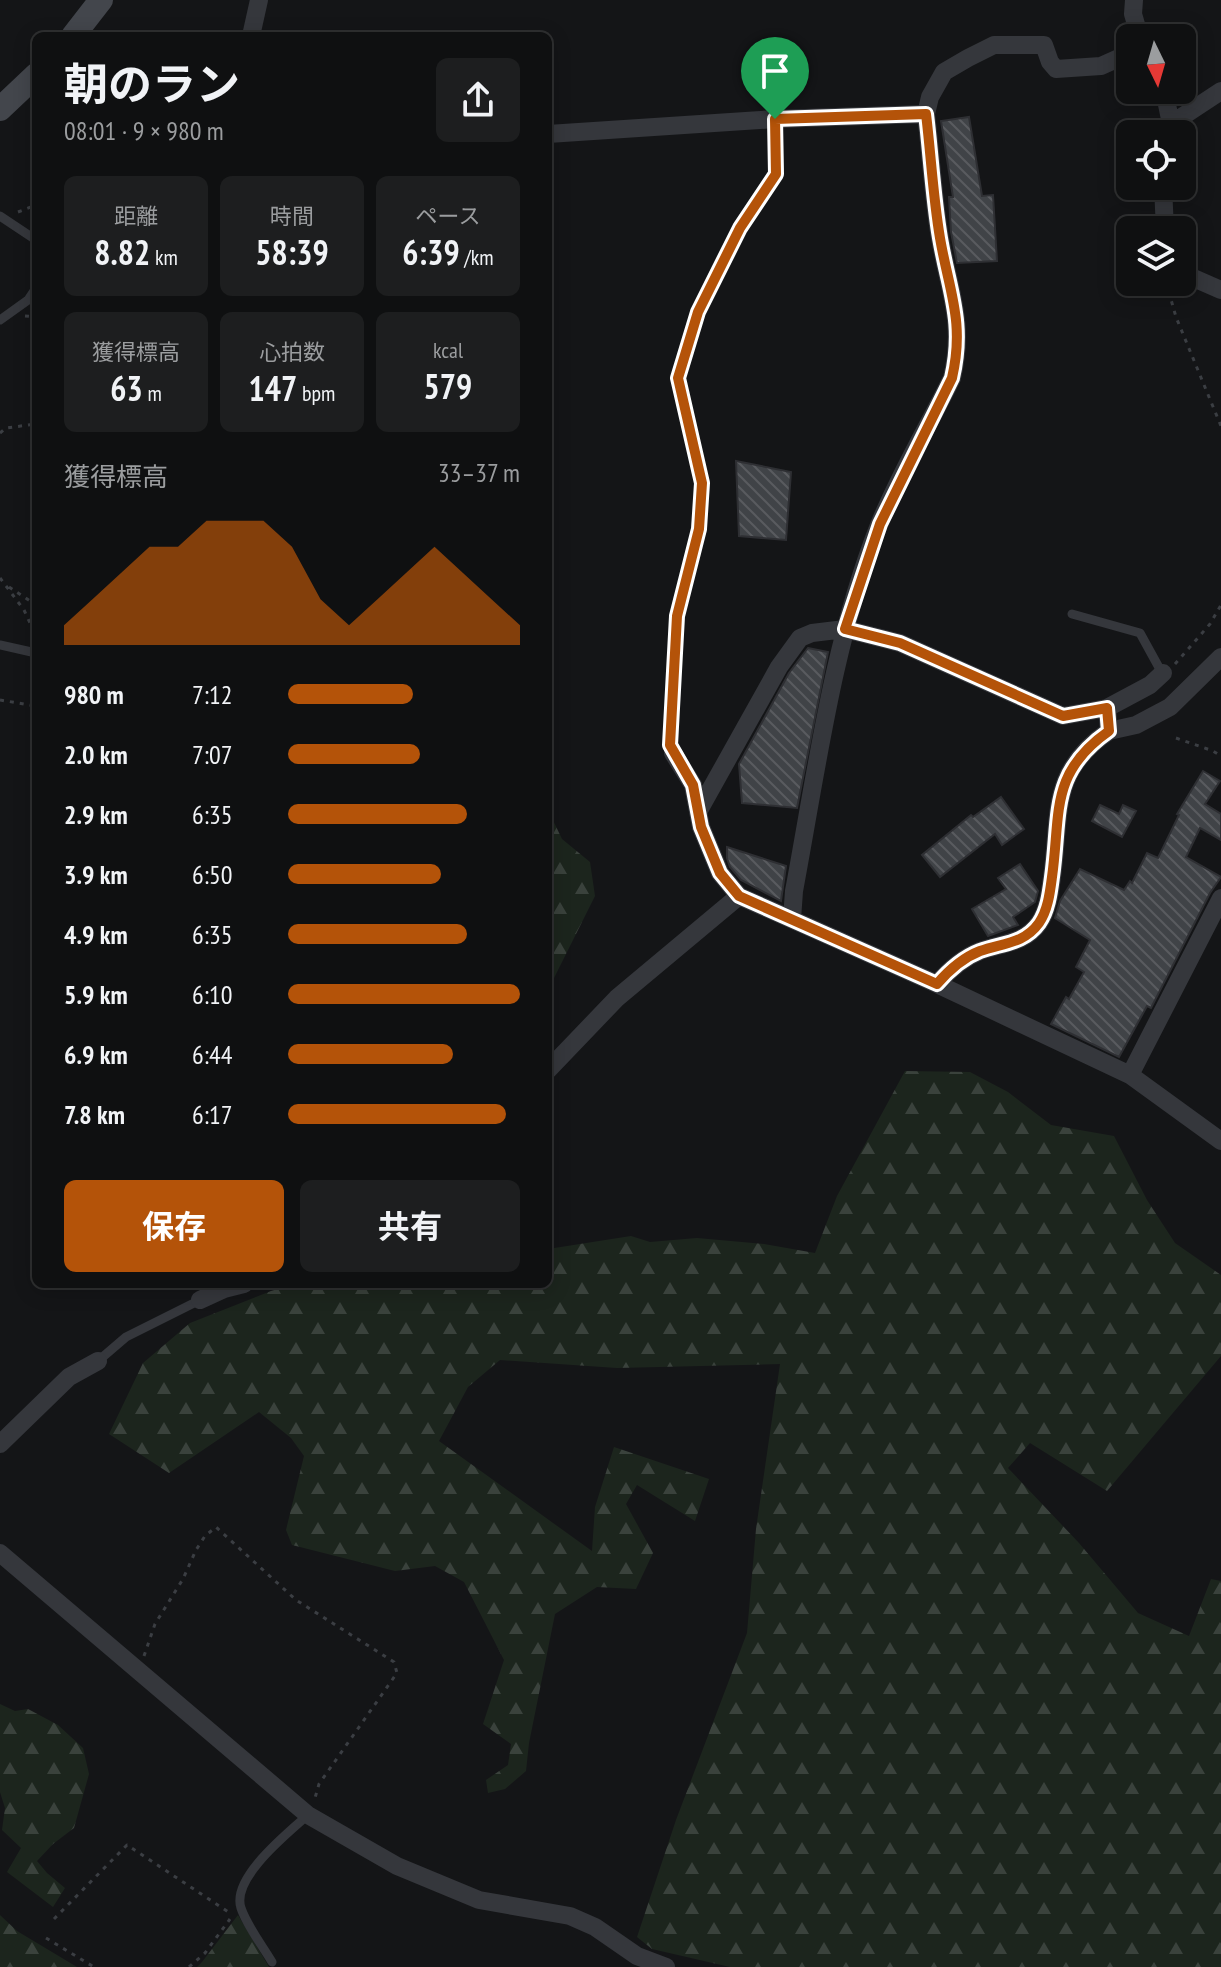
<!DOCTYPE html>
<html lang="ja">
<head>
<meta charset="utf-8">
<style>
	:root { --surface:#0f1011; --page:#1d1e1f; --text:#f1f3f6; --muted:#9b9d9f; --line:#2f3031; --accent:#b45309 }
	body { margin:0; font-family:"PT Sans Narrow","Noto Sans JP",sans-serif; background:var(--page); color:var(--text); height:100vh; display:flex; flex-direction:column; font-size:30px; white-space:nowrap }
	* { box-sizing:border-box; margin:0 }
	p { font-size:26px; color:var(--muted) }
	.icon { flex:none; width:44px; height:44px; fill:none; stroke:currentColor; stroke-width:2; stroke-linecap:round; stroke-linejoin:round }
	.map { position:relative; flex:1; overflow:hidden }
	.side { position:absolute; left:32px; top:32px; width:520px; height:1256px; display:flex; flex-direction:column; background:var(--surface); border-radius:12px; box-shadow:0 4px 20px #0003,0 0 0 2px var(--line) }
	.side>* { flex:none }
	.needle { width:52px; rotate:175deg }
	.tools { position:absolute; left:1116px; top:24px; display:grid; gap:16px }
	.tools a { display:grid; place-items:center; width:80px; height:80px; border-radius:12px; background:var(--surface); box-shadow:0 4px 20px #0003,0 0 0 2px var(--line); font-size:40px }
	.pin { position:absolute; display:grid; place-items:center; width:68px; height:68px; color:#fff; margin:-82px -34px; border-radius:50% 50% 50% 0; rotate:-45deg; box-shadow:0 0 8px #0007 }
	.pin .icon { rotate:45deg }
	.round { display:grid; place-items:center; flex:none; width:84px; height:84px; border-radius:12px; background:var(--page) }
	.summary { display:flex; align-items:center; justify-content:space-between; height:136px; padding:0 32px }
	h1 { font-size:44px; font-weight:700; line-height:60px }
	.stats { display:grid; grid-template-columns:repeat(3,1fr); gap:12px; height:136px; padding:8px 32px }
	.stats div { display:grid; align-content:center; border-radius:12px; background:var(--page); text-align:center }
	.stats b { font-size:34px; font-weight:700 }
	.stats small { font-size:22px; font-weight:400 }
	.stats p { font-size:22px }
	.chart { height:224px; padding:16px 32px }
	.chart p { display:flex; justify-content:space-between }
	.chart svg { width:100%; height:144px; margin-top:8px; fill:var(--accent); opacity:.7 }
	.primary-button { display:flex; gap:16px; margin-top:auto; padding:16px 32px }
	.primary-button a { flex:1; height:92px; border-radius:12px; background:var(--accent); color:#fff; font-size:32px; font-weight:700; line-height:92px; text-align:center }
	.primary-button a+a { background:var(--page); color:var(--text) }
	ul { padding:0 32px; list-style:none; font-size:26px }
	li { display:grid; grid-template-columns:128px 96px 1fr; align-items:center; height:60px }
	li i { height:20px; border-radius:10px; background:var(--accent) }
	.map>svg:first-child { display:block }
	.forest { fill:url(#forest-firs) }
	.building { fill:url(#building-back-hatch); stroke:#2e2f33; stroke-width:2 }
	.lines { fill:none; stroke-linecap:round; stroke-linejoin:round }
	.path { stroke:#3b3e43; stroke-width:3; stroke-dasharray:4 6; stroke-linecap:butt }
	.lane { stroke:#35373c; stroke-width:9 }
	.street { stroke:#35373c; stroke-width:18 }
	.secondary { stroke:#43464c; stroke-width:24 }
	.route-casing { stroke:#fff; stroke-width:16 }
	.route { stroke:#b45309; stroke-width:10 }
</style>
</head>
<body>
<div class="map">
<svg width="1221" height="1967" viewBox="0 0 1221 1967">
	<defs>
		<pattern id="forest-firs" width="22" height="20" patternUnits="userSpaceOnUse" patternTransform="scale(2)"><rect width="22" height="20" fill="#1c251d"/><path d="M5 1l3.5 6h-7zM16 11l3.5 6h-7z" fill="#3a423c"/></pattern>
		<pattern id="building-back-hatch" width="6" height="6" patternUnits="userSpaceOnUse" patternTransform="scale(2)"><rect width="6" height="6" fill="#404347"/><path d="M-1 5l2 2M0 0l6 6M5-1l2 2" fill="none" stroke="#595b5f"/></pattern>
	</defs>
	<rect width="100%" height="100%" fill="#141517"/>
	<!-- forest -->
	<path class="forest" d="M 548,810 L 562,839 L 590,862 L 595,896 L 548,990 Z
		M 905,1071 L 970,1072 L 1008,1092 L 1051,1125 L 1114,1136 L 1147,1200 L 1175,1243 L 1221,1275 L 1221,1356 L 1107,1491 L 1030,1443 L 1008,1468 L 1079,1543 L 1138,1613 L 1189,1636 L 1211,1579 L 1221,1581 L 1221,1967 L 730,1967 L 652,1949 L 637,1937 L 676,1820 L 747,1633 L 756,1529 L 780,1364 L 617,1368 L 500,1360 L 468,1387 L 439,1441 L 592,1551 L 595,1507 L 614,1447 L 709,1479 L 695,1521 L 637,1485 L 626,1504 L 653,1553 L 636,1589 L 597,1587 L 555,1614 L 529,1743 L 526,1771 L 505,1789 L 488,1793 L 486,1780 L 508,1765 L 511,1744 L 483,1724 L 504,1660 L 464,1582 L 435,1566 L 395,1571 L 292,1545 L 286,1530 L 304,1456 L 291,1438 L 259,1412 L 169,1473 L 109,1434 L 143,1363 L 190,1323 L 271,1291 L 294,1284 L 548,1284 L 548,1249 L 631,1236 L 650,1242 L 697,1238 L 764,1244 L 815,1253 L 837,1196 Z
		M 0,1704 L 15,1711 L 28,1709 L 58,1725 L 83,1748 L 89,1774 L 74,1828 L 53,1844 L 37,1861 L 47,1873 L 65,1888 L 53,1907 L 7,1872 L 21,1848 L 2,1830 L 5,1808 L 0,1792 Z
		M 0,1915 L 17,1931 L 77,1967 L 0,1967 Z
		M 238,1915 L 269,1967 L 197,1967 L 202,1962 Z"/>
	<!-- building -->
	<path class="building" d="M 969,117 L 982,196 L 993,195 L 997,261 L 957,263 L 951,232 L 949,197 L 953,197 L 941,121 Z
		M 736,461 L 791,472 L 786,540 L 739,536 Z
		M 808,648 L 828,652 L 797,808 L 742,803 L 739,764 L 789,673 Z
		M 1203,771 L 1220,781 L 1205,804 L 1221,814 L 1221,840 L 1200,828 L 1186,857 L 1221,877 L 1210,893 L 1151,1008 L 1147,1006 L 1119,1057 L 1051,1024 L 1066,997 L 1069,999 L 1084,972 L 1076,967 L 1090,940 L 1055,918 L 1060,901 L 1080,869 L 1124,890 L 1130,881 L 1132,883 L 1147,853 L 1158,858 L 1179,815 L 1177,814 Z
		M 1001,797 L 1024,829 L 1002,845 L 995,834 L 940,877 L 922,855 L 971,815 L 973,817 Z
		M 1100,805 L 1119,814 L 1123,805 L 1136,811 L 1122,837 L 1092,821 Z
		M 727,847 L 786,866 L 781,901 L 741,880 L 730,867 L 727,858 Z
		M 1020,864 L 1038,891 L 1035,902 L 1013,917 L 1018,925 L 988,936 L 972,909 L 1006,889 L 998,878 Z"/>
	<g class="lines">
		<!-- path -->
		<path class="path" d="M 18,212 L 36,205
			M 1166,282 L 1176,317 L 1221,426
			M 25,316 L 36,317
			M 0,433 L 6,428 L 36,424
			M 0,578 L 24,610 L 36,636
			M 9,587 L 36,605
			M 1175,664 L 1210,624 L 1221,605
			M 0,700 L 36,706
			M 1176,738 L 1213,751 L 1221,756
			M 144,1656 L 155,1624 L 183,1579 L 196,1550 L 205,1536 L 216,1527 L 296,1600 L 394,1662 L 397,1673 L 319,1784 L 315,1798
			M 54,1919 L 127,1845 L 230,1913
			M 46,1938 L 94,1967
			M 189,1967 L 205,1953 L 230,1919"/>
		<!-- lane -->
		<path class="lane" d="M 0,216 L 36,240
			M 0,320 L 28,300 L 36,288
			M 1072,614 L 1140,633 L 1162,673
			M 0,645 L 36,653
			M 673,753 L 670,745 L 677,616 L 699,529 L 702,483 L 678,378 L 698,312 L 740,228 L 776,174 L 775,119
			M 98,1361 L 126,1337 L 200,1300
			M 272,1962 C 262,1945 247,1926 241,1908 C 231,1878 288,1833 308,1815"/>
		<!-- street -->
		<path class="street" d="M 1134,0 L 1133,14 L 1140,38
			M 251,36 L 259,0
			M 1164,90 L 1171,124 L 1168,134
			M 1171,124 L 1221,91
			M 548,134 L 775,119 L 926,114
			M 1163,186 L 1165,230
			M 1182,273 L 1221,290
			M 1109,731 L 1136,725 L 1170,707 L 1221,657
			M 673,753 L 693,785 L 701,827 L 720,873 L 739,896 L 937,984 L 1130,1075 L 1221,1141
			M 698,812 L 779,667 L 800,638 L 812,633 L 845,629 L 900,643 L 1063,716 L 1107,708 L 1150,685 L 1163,673
			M 792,919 L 794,891 C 817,768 833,642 879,525 C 899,475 928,427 952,378 C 965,322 949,291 940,238 C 933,197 931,155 926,114 L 930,97 L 944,72 L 968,58 L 994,45 L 1044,45 L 1050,62 L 1056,69 L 1101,66 L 1130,53
			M 937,984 C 949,970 962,958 980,951 C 1002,943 1024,944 1039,923 C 1048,910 1050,892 1052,877 C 1061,813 1049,772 1109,731 L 1107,708
			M 548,1070 L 617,998 L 739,896
			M 1130,1075 L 1221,898
			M 200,1300 L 224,1289 L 244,1284
			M 0,1444 L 69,1377 L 98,1361
			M 0,1553 L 308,1815 L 397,1866 L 479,1900 L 570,1916 L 595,1927 L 637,1956 L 666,1967"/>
		<!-- secondary -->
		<path class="secondary" d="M 73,36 L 101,0
			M 0,109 L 36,75"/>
	</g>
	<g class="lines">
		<defs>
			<path id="route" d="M 926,114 C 931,155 933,197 940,238 C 949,291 965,322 952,378 L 880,524 L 845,629 L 900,643 L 1063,716 L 1107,708 L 1109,731 C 1049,773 1061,813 1052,877 C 1050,892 1048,910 1039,923 C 1024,944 1002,943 980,951 C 962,958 949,970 937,984 L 739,896 L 720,873 L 701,827 L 693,785 L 670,745 L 677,616 L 699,529 L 702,483 L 678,378 L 698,312 L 740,228 L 776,174 L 775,119 Z"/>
		</defs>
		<!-- route casing -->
		<use href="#route" class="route-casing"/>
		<!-- route -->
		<use href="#route" class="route"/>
	</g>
</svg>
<div class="tools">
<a><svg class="needle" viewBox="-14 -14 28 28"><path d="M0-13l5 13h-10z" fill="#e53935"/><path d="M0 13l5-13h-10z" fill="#9b9d9f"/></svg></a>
<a><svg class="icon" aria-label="locate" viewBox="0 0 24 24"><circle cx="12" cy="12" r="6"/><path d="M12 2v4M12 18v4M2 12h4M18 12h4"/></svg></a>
<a><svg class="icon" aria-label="layers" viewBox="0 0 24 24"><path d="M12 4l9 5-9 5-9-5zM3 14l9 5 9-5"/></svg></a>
</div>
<div class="pin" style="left:775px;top:119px;background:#1e9e55"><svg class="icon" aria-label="arrive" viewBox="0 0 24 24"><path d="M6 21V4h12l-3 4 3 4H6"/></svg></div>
<section class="side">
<div class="summary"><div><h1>朝のラン</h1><p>08:01 · 9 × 980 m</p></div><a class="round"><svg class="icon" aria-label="share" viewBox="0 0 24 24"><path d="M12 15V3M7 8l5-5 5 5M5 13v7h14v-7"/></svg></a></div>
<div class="stats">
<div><p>距離</p><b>8.82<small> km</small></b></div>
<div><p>時間</p><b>58:39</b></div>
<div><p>ペース</p><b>6:39<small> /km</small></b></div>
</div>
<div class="stats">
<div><p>獲得標高</p><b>63<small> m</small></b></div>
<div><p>心拍数</p><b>147<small> bpm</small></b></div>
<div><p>kcal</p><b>579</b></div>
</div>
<div class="chart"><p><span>獲得標高</span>33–37 m</p>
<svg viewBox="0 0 160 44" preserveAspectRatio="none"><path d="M0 44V38L10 30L20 22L30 14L40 14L50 6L60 6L70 6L80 14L90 30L100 38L110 30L120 22L130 14L140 22L150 30L160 38V44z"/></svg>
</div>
<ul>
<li><b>980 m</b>7:12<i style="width:54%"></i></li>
<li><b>2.0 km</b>7:07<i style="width:57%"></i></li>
<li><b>2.9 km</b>6:35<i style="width:77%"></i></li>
<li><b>3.9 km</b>6:50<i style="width:66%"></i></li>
<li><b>4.9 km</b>6:35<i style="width:77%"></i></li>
<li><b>5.9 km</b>6:10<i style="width:100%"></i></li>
<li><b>6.9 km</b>6:44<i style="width:71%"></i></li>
<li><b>7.8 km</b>6:17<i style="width:94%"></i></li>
</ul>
<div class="primary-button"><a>保存</a><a>共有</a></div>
</section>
</div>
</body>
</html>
